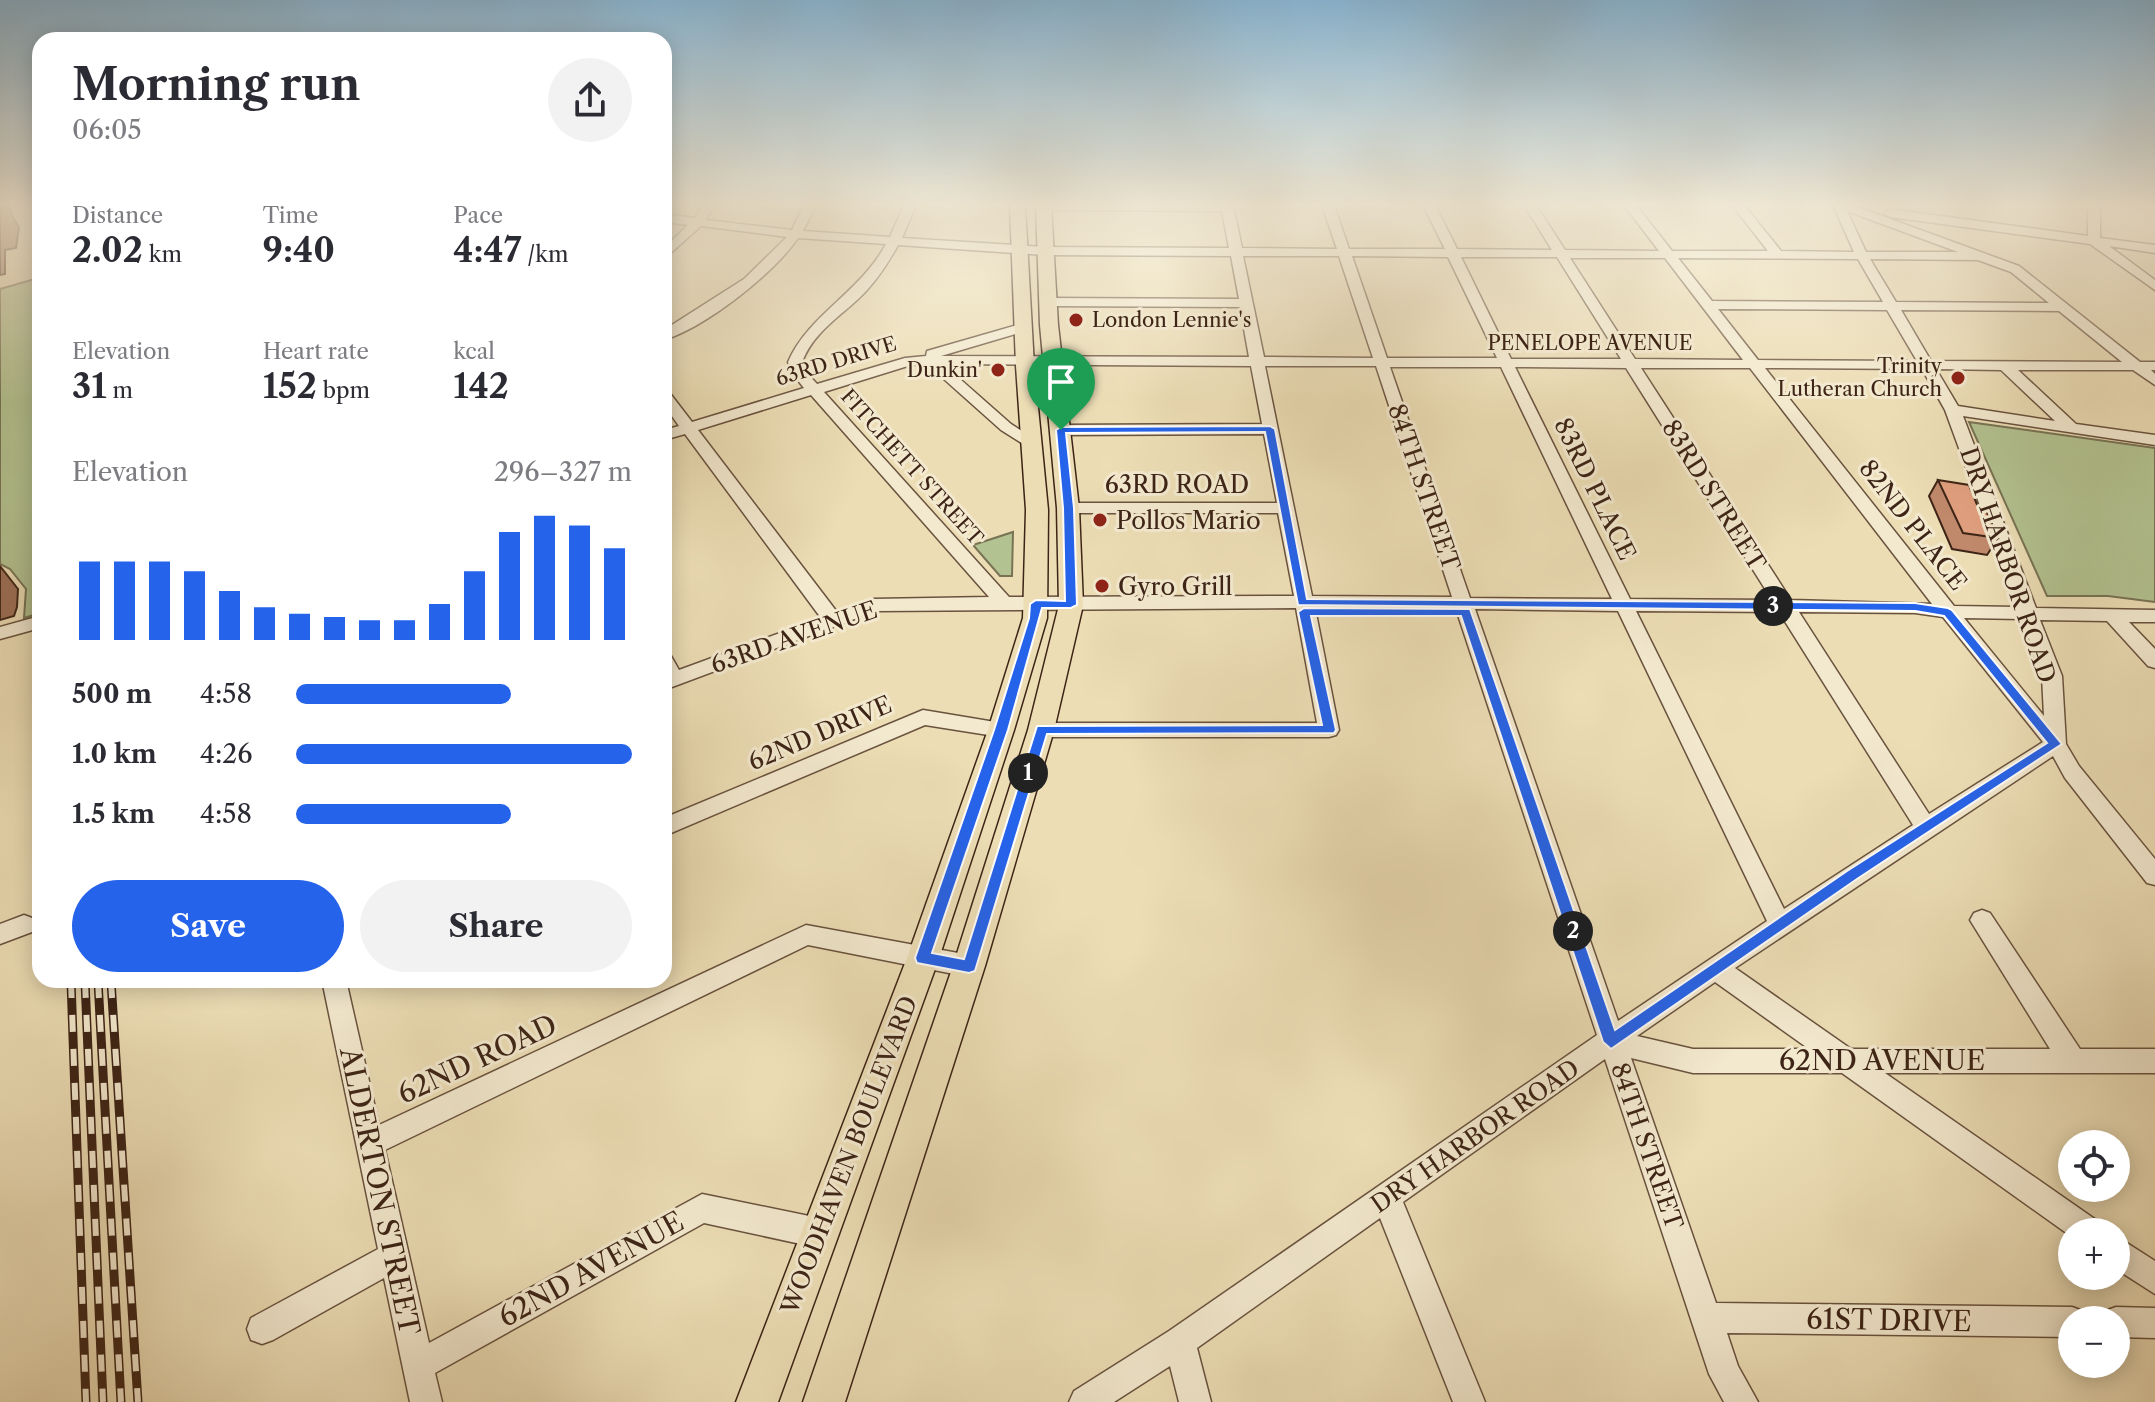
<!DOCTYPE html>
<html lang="en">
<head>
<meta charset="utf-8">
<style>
	:root { --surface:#fff; --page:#f2f2f3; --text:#2b2b33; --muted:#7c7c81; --accent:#2563eb }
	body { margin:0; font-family:"Libre Caslon Text",serif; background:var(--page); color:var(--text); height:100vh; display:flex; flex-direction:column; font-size:30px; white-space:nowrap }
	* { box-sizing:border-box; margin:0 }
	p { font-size:26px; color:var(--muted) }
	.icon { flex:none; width:44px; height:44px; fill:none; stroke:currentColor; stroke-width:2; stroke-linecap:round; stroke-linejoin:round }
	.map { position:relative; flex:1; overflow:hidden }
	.side { position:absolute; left:32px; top:32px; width:640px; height:956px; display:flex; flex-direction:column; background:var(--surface); border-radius:24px; box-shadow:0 4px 20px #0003 }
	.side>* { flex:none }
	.controls { position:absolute; left:2058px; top:1130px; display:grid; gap:16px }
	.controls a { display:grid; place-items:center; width:72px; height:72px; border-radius:50%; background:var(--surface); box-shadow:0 4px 20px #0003; font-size:40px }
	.pin { position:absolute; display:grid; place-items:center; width:68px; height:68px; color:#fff; margin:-82px -34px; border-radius:50% 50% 50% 0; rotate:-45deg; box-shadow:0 0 8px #0007 }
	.pin .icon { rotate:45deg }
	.km { position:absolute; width:40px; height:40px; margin:-20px; border-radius:50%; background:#222; color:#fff; font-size:22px; line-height:40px; text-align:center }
	.round { display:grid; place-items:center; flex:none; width:84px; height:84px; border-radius:42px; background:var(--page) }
	.head { display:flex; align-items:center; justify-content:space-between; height:136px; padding:0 40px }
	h1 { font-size:44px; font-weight:700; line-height:60px }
	.figures { display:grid; grid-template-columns:repeat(3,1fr); gap:12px; height:136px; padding:8px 40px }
	.figures div { display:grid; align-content:center }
	.figures b { font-size:34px; font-weight:700 }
	.figures small { font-size:22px; font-weight:400 }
	.figures p { font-size:22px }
	.chart { height:224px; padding:16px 40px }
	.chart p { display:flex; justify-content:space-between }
	.chart svg { width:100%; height:144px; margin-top:8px; stroke:var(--accent); stroke-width:6 }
	.cta { display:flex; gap:16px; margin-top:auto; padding:16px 40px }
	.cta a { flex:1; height:92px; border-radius:48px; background:var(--accent); color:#fff; font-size:32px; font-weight:700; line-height:92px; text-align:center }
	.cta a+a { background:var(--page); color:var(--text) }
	ul { padding:0 40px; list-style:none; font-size:26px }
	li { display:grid; grid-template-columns:128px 96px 1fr; align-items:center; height:60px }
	li i { height:20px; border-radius:10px; background:var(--accent) }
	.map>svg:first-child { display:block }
	.green { fill:#b3c291; stroke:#787354; stroke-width:2 }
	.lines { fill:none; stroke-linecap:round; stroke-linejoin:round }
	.minor-casing { stroke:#69523e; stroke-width:3 }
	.major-casing { stroke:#3d2416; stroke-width:3 }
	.minor { fill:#f3e9cf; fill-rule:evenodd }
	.major { fill:#ecddb5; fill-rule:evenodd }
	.rail-casing { stroke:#3d2416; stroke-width:9 }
	.rail { stroke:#f3e9cf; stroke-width:6; stroke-dasharray:17; stroke-linecap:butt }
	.wall { fill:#c1896c; stroke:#3d2416; stroke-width:2 }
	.shaded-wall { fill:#9d6f58; stroke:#3d2416; stroke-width:2 }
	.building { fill:#e09f7e; stroke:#3d2416; stroke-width:2 }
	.route { fill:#2563eb; stroke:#fff; stroke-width:2; fill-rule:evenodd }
	.poi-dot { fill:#8f2418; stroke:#f3e9cf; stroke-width:3 }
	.labels { text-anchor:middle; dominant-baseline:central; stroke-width:6; stroke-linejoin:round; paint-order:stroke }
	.far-poi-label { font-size:20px; fill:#3d2416; stroke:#f3e9cf; text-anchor:end }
	.far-street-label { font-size:20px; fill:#3d2416; stroke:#f3e9cf }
	.street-label { font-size:24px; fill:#3d2416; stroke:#f3e9cf }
	.poi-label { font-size:24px; fill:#3d2416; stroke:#f3e9cf; text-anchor:start }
	.near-street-label { font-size:28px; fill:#3d2416; stroke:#f3e9cf }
</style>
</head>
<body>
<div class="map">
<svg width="2155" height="1402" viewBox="0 0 2155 1402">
	<rect width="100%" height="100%" fill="#ecddb5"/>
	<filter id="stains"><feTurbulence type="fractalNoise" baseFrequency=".0025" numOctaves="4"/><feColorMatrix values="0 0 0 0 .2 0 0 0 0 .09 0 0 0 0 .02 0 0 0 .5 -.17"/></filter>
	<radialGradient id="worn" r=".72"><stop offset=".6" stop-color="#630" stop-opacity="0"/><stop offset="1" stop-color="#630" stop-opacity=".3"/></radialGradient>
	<!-- green -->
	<path class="green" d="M 38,278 L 37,614 L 24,618 L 26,589 L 10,569 L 0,564 L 0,289 Z
		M 1969,422 L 2155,448 L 2155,602 L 2108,596 L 2047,596 Z
		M 1013,532 L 1012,576 L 1000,576 L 973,545 Z"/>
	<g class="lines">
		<defs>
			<path id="minor" d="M 702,205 L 714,205 L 706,220 L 792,230 L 804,205 L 816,205 L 803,231 L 890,237 L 904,205 L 916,205 L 902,238 L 1045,247 L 1229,248 L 1222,211 L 1043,210 L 1037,207 L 1233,205 L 1242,248 L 1337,249 L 1322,205 L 1334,205 L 1349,249 L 1445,249 L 1423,205 L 1435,205 L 1457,249 L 1552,250 L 1524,205 L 1536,205 L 1565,250 L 1659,251 L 1624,205 L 1636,205 L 1672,251 L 1768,251 L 1732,205 L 1744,205 L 1781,251 L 1854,252 L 1833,205 L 1852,205 L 2019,266 L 2140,362 L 2155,362 L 2155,370 L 2151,370 L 2155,374 L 2155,385 L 2133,370 L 2018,370 L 2076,424 L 2155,435 L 2155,445 L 1963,416 L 2036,608 L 2155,610 L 2155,622 L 2129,622 L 2155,649 L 2155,668 L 2148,666 L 2107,621 L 2040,620 L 2062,676 L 2066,744 L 2079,766 L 2155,859 L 2155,885 L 2147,883 L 2065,778 L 2053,756 L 1735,968 L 1851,1049 L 2050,1049 L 1970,920 L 1974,913 L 1982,910 L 1990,913 L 2080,1049 L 2155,1049 L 2155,1073 L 1885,1073 L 2099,1222 L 2103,1232 L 2072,1232 L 2072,1237 L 1842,1073 L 1693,1073 L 1631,1058 L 1716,1303 L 2072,1307 L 2083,1311 L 2086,1320 L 2072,1320 L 2072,1337 L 1727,1333 L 1738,1366 L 1758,1402 L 1724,1402 L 1709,1374 L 1605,1059 L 1403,1202 L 1485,1402 L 1453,1402 L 1380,1218 L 1197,1348 L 1211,1402 L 1179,1402 L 1170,1366 L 1114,1402 L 1069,1402 L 1074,1391 L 1169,1331 L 1597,1035 L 1456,609 L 1315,608 L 1339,730 L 1336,735 L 1329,737 L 1041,737 L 1034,735 L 1031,730 L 1034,725 L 1041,723 L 1317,723 L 1296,608 L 876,611 L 664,690 L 664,654 L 671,656 L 679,670 L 821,618 L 685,434 L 664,440 L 664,430 L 679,426 L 664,405 L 664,391 L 669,392 L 692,422 L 804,388 L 792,373 L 788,362 C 809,314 860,293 886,244 L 798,238 C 773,274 706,327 664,340 L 664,330 L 744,279 L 787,237 L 701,226 L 664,259 L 664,248 L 688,225 L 664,222 L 664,214 L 695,218 ZM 1847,211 L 1958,252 L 1866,252 ZM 898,245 L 1045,255 L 1231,256 L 1239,299 L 1048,298 L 1041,302 L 1048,306 L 1240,307 L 1249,357 L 941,356 L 1029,330 L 1029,324 L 1024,323 L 927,351 L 926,356 L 905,358 L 817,384 L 806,372 L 802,362 C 813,334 835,320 856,301 C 874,285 887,265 898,245 ZM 1243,256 L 1339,256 L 1373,358 L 1264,357 ZM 1352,256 L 1448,257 L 1497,358 L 1387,358 ZM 1461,257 L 1557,257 L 1621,359 L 1511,359 ZM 1570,258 L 1665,258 L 1743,360 L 1635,359 ZM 1678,258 L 1858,259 L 1883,302 L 1712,301 ZM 1870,259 L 1978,260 L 2011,272 L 2049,303 L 1896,302 ZM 1718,309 L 1887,310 L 1917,361 L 1758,360 ZM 1901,310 L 2059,311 L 2122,362 L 1931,361 ZM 927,364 L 1001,430 L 1033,450 L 1039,448 L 1039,442 L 1011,424 L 943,364 L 1251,366 L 1262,424 L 1061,425 L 1053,430 L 1061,435 L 1264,434 L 1277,503 L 1068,503 L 1060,508 L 1068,513 L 1278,513 L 1294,596 L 1009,597 L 824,392 L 911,365 ZM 1265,366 L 1376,366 L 1452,597 L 1312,596 ZM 1390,367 L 1501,367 L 1612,599 L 1470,598 ZM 1515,367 L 1626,368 L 1772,600 L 1630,599 ZM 1641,368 L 1750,368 L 1932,604 L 1791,600 ZM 1765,368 L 1922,369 L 1945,410 L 2017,607 L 1954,606 ZM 1936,369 L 2001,370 L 2055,421 L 1958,406 ZM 811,395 L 989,597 L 874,599 L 837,612 L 698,430 ZM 1475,609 L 1618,611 L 1767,921 L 1618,1021 ZM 1636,611 L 1779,612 L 1913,825 L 1784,909 ZM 1799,612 L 1915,613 L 1943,617 L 2043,742 L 1929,814 ZM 1964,618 L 2022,619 L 2042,676 L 2044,716 ZM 1715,982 L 1809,1049 L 1693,1049 L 1637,1036 Z
				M 2088,205 L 2100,205 L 2100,238 L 2155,245 L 2155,253 L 2109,246 L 2155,280 L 2155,290 L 2090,244 L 1890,217 L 1884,213 L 1890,209 L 2088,236 Z
				M 40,616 L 40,628 L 0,639 L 0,627 Z
				M 923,710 L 1001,723 L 1008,725 L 1011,730 L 1008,735 L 1001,737 L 925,725 L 664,836 L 664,818 Z
				M 24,915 L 32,918 L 36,925 L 32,932 L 0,944 L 0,924 Z
				M 806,925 L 969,955 L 978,959 L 981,966 L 978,973 L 969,977 L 808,945 L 385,1150 L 429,1343 L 702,1194 L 819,1218 L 829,1223 L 834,1233 L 829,1243 L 819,1248 L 704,1223 L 435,1373 L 442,1402 L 410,1402 L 384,1278 L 273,1340 L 262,1344 L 251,1340 L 247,1329 L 251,1318 L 378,1249 L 322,980 L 346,980 L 379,1125 Z
				M 2116,1236 L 2155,1261 L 2155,1294 L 2116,1269 Z
				M 2116,1307 L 2155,1308 L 2155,1338 L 2116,1337 L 2116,1320 L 2102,1320 L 2105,1311 Z"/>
			<path id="major" d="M 1010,205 L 1025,205 L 1034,366 L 1048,510 L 1047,618 L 1014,730 L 939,958 L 778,1402 L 736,1402 L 907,958 L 988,730 L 1023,618 L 1026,510 L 1016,366 Z
				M 1036,205 L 1051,205 L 1058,325 L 1079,508 L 1083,605 L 1054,730 L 985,966 L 845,1402 L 803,1402 L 953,966 L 1028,730 L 1059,605 L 1057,508 L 1040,325 Z"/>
		</defs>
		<!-- minor casing -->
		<use href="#minor" class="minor-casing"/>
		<!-- major casing -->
		<use href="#major" class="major-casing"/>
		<!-- minor -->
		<use href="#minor" class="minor"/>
		<!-- major -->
		<use href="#major" class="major"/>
		<defs>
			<path id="rail" d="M 71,981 L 86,1402
				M 85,981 L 103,1402
				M 98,981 L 121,1402
				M 111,981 L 138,1402"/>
		</defs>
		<!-- rail casing -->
		<use href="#rail" class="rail-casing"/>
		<!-- rail -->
		<use href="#rail" class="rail"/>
	</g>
	<!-- wall -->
	<path class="wall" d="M 1938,480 L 1978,507 L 1998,538 L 1987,555 L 1952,549 L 1929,496 Z"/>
	<!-- shaded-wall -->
	<path class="shaded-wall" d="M 0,205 L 11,205 L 12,216 L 19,227 L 16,248 L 5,250 L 5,274 L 0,275 Z
		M 0,566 L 18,589 L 17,607 L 14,616 L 0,620 Z"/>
	<!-- building -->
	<path class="building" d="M 1938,480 L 1969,485 L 1978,507 L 1985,508 L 1998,538 L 1963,533 Z"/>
	<!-- sky -->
	<linearGradient id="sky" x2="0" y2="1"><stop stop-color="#89b6d4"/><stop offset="0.51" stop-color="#f6f0de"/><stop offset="1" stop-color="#f6f0de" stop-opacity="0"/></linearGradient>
	<rect width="2155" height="401" fill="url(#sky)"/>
	<!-- route -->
	<path class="route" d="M 1270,426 L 1275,429 L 1307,599 L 1915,603 L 1948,608 L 1952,610 L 2062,744 L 1857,879 L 1611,1049 L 1603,1042 L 1461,616 L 1311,616 L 1336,730 L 1334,733 L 1047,734 L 975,971 L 969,973 L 917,963 L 915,958 L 994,730 L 1029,618 L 1030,604 L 1036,600 L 1065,601 L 1063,508 L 1056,430 L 1061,427 ZM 1265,432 L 1298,605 L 1915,611 L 1944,616 L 2047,743 L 1847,871 L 1615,1030 L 1470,609 L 1304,608 L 1298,612 L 1322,725 L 1037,726 L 964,959 L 932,953 L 1008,730 L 1042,608 L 1071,608 L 1077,605 L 1074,508 L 1066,433 Z"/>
	<!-- markers -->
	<g class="poi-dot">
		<circle cx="1076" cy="320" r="8"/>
		<circle cx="998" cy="370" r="8"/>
		<circle cx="1958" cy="378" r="8"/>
		<circle cx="1100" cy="520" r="8"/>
		<circle cx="1102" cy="586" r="8"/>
	</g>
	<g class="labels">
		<!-- far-poi labels -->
		<g class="far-poi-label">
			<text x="1092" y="320" text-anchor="start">London Lennie's</text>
			<text x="1942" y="366">Trinity<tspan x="1942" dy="23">Lutheran Church</tspan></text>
			<text x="982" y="370">Dunkin'</text>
		</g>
		<!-- far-street labels -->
		<g class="far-street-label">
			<text x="1590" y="343">PENELOPE AVENUE</text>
			<text transform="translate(836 361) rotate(-17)">63RD DRIVE</text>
			<text transform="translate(912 467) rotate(48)">FITCHETT STREET</text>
		</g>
		<!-- street labels -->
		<g class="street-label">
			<text x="1177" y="484">63RD ROAD</text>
			<text transform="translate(1424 487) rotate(71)">84TH STREET</text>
			<text transform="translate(1595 489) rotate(64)">83RD PLACE</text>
			<text transform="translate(1714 495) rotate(58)">83RD STREET</text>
			<text transform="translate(1913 525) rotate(52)">82ND PLACE</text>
			<text transform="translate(2008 565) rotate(71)">DRY HARBOR ROAD</text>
			<text transform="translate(794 637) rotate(-19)">63RD AVENUE</text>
			<text transform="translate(820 733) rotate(-23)">62ND DRIVE</text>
			<text transform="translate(1475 1136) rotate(-35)">DRY HARBOR ROAD</text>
			<text transform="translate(1647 1146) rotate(71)">84TH STREET</text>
			<text transform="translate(849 1155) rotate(-69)">WOODHAVEN BOULEVARD</text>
		</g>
		<!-- poi labels -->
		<g class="poi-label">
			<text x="1116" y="520">Pollos Mario</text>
			<text x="1118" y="586">Gyro Grill</text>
		</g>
		<!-- near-street labels -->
		<g class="near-street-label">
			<text transform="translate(477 1059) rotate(-25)">62ND ROAD</text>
			<text x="1882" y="1060">62ND AVENUE</text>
			<text transform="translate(380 1191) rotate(78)">ALDERTON STREET</text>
			<text transform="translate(591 1269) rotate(-29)">62ND AVENUE</text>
			<text transform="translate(1889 1320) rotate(1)">61ST DRIVE</text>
		</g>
	</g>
	<rect width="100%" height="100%" filter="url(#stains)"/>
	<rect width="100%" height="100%" fill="url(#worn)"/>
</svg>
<div class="controls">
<a><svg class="icon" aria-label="locate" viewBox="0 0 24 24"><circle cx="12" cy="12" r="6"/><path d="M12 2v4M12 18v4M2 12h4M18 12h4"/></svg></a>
<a>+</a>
<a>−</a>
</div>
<div class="pin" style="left:1061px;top:430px;background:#1e9e55"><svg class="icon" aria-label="arrive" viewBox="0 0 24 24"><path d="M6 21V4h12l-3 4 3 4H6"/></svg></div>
<b class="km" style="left:1028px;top:773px">1</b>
<b class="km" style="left:1573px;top:931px">2</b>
<b class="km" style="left:1773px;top:606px">3</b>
<section class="side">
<div class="head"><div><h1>Morning run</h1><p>06:05</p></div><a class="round"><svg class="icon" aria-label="share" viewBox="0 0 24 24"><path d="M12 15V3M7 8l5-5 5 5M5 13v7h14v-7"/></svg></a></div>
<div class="figures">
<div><p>Distance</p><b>2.02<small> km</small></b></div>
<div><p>Time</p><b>9:40</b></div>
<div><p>Pace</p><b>4:47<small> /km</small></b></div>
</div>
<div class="figures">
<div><p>Elevation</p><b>31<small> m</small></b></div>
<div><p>Heart rate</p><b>152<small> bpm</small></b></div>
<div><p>kcal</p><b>142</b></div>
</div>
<div class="chart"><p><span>Elevation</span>296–327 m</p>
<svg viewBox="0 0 160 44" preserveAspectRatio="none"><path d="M5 44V20M15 44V20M25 44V20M35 44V23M45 44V29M55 44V34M65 44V36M75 44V37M85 44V38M95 44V38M105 44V33M115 44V23M125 44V11M135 44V6M145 44V9M155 44V16"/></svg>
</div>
<ul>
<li><b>500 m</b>4:58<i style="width:64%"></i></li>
<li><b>1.0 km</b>4:26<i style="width:100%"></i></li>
<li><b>1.5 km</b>4:58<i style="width:64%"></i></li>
</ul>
<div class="cta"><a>Save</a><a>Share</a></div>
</section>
</div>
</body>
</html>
